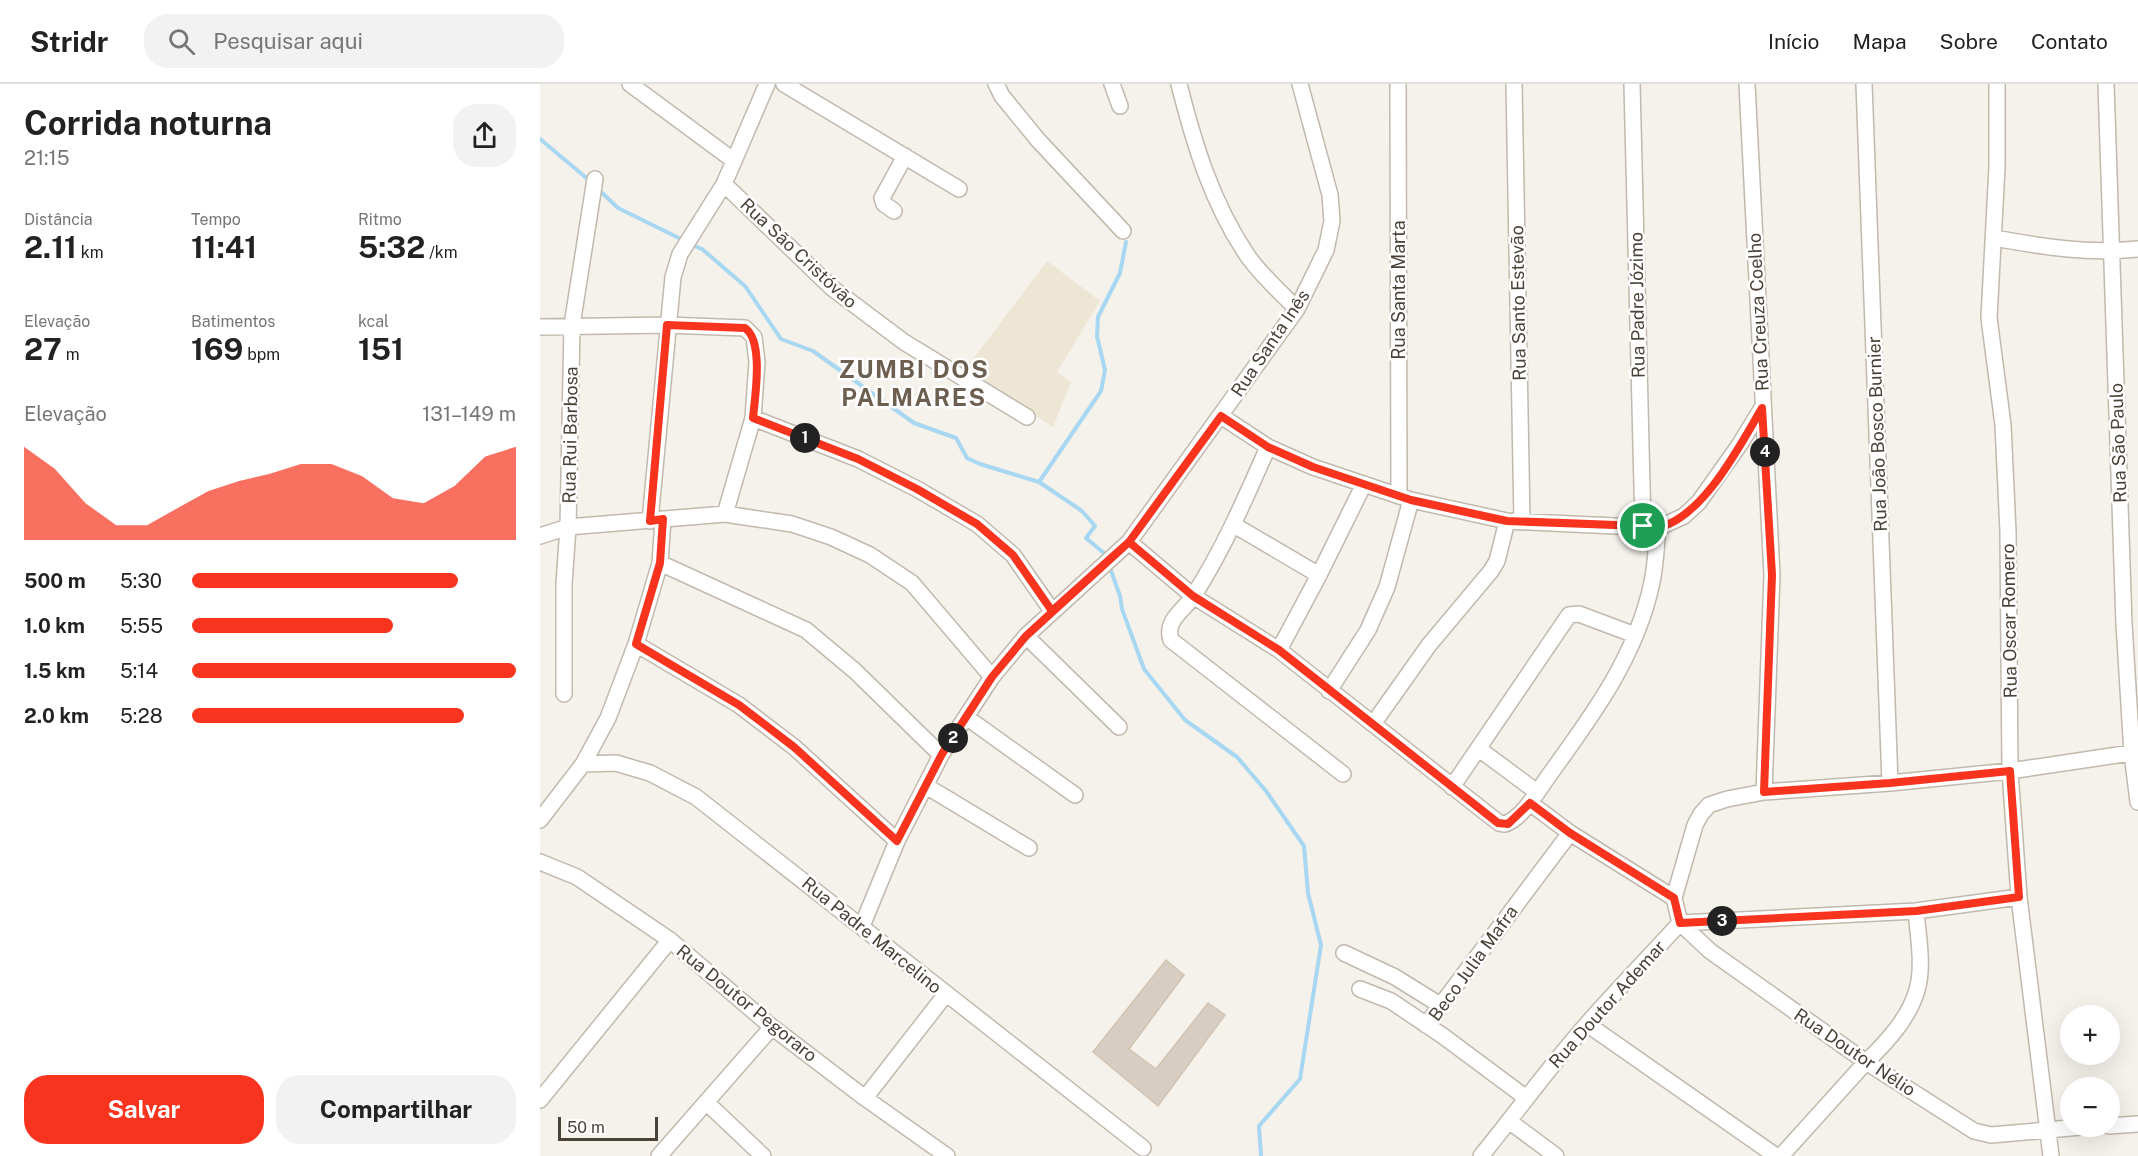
<!DOCTYPE html>
<html lang="pt">
<head>
<meta charset="utf-8">
<style>
	:root { --surface:#fff; --page:#f2f2f2; --text:#222; --muted:#767676; --line:#e0e0e0; --accent:#f9341e }
	body { margin:0; font-family:"Public Sans",sans-serif; background:var(--page); color:var(--text); height:100vh; display:flex; flex-direction:column; font-size:22px; white-space:nowrap }
	* { box-sizing:border-box; margin:0 }
	p { font-size:20px; color:var(--muted) }
	.icon { flex:none; width:33px; height:33px; fill:none; stroke:currentColor; stroke-width:2; stroke-linecap:round; stroke-linejoin:round }
	.map { position:relative; flex:1; overflow:hidden }
	.sheet { display:flex; flex-direction:column; background:var(--surface); width:540px }
	.sheet>* { flex:none }
	.tools { position:absolute; left:1520px; top:921px; display:grid; gap:12px }
	.tools a { display:grid; place-items:center; width:60px; height:60px; border-radius:50%; background:var(--surface); box-shadow:0 6px 24px #0002; font-size:30px }
	.scale { position:absolute; left:18px; bottom:15px; width:100px; box-sizing:border-box; padding-left:6px; border:3px solid #494238; border-top:0; font-size:16px; line-height:21px; white-space:nowrap; color:#494238; -webkit-text-stroke:4px #fff; paint-order:stroke }
	.pin { position:absolute; display:grid; place-items:center; width:51px; height:51px; color:#fff; margin:-26px; border:3px solid #fff; border-radius:50%; box-shadow:0 2px 6px #0007 }
	.km { position:absolute; width:30px; height:30px; margin:-15px; border-radius:50%; background:#222; color:#fff; font-size:16px; line-height:30px; text-align:center }
	.round { display:grid; place-items:center; flex:none; width:63px; height:63px; border-radius:24px; background:var(--page) }
	.overview { display:flex; align-items:center; justify-content:space-between; height:102px; padding:0 24px }
	h1 { font-size:33px; font-weight:700; line-height:45px }
	.metrics { display:grid; grid-template-columns:repeat(3,1fr); gap:9px; height:102px; padding:6px 24px }
	.metrics div { display:grid; align-content:center }
	.metrics b { font-size:30px; font-weight:700 }
	.metrics small { font-size:16px; font-weight:400 }
	.metrics p { font-size:16px }
	.chart { height:168px; padding:12px 24px }
	.chart p { display:flex; justify-content:space-between }
	.chart svg { width:100%; height:108px; margin-top:6px; fill:var(--accent); opacity:.7 }
	.primary-button { display:flex; gap:12px; margin-top:auto; padding:12px 24px }
	.primary-button a { flex:1; height:69px; border-radius:24px; background:var(--accent); color:#fff; font-size:24px; font-weight:700; line-height:69px; text-align:center }
	.primary-button a+a { background:var(--page); color:var(--text) }
	ul { padding:0 24px; list-style:none; font-size:20px }
	li { display:grid; grid-template-columns:96px 72px 1fr; align-items:center; height:45px }
	li i { height:15px; border-radius:8px; background:var(--accent) }
	header { display:flex; align-items:center; gap:36px; box-sizing:border-box; height:84px; padding:0 30px; background:var(--surface); border-bottom:2px solid var(--line) }
	header strong { font-size:28px }
	nav { display:flex; gap:33px; margin-inline-start:auto; font-size:21px }
	.search { width:420px; height:54px; background:var(--page); display:flex; align-items:center; gap:15px; box-sizing:border-box; padding:0 21px; border-radius:24px; color:var(--muted); font-size:22px }
	main { display:flex; flex:1; min-height:0 }
	.map>svg:first-child { display:block }
	.education { fill:#eee6d5 }
	.lines { fill:none; stroke-linecap:round; stroke-linejoin:round }
	.stream { stroke:#a8d7f1; stroke-width:4 }
	.building { fill:#d7cdc0; stroke:#d2c4b3; stroke-width:1.5 }
	.minor-casing { stroke:#c1b9ad; stroke-width:18 }
	.minor { stroke:#fff; stroke-width:15 }
	.route-casing { stroke:#fff; stroke-width:12 }
	.route { stroke:#f9341e; stroke-width:8 }
	.labels { text-anchor:middle; dominant-baseline:central; stroke-width:5; stroke-linejoin:round; paint-order:stroke }
	.street-label { font-size:18px; fill:#494238; stroke:#fff }
	.district-label { font-size:24px; font-weight:bold; letter-spacing:1.5px; fill:#6c5f50; stroke:#fff }
</style>
</head>
<body>
<header>
<strong>Stridr</strong>
<div class="search"><svg class="icon" aria-label="search" viewBox="0 0 24 24"><circle cx="10" cy="10" r="6"/><path d="M15 15l6 6"/></svg>Pesquisar aqui</div>
<nav><a>Início</a><a>Mapa</a><a>Sobre</a><a>Contato</a></nav>
</header>
<main>
<section class="sheet">
<div class="overview"><div><h1>Corrida noturna</h1><p>21:15</p></div><a class="round"><svg class="icon" aria-label="share" viewBox="0 0 24 24"><path d="M12 15V3M7 8l5-5 5 5M5 13v7h14v-7"/></svg></a></div>
<div class="metrics">
<div><p>Distância</p><b>2.11<small> km</small></b></div>
<div><p>Tempo</p><b>11:41</b></div>
<div><p>Ritmo</p><b>5:32<small> /km</small></b></div>
</div>
<div class="metrics">
<div><p>Elevação</p><b>27<small> m</small></b></div>
<div><p>Batimentos</p><b>169<small> bpm</small></b></div>
<div><p>kcal</p><b>151</b></div>
</div>
<div class="chart"><p><span>Elevação</span>131–149 m</p>
<svg viewBox="0 0 160 44" preserveAspectRatio="none"><path d="M0 44V6L10 15L20 29L30 38L40 38L50 31L60 24L70 20L80 17L90 13L100 13L110 18L120 27L130 29L140 22L150 10L160 6V44z"/></svg>
</div>
<ul>
<li><b>500 m</b>5:30<i style="width:82%"></i></li>
<li><b>1.0 km</b>5:55<i style="width:62%"></i></li>
<li><b>1.5 km</b>5:14<i style="width:100%"></i></li>
<li><b>2.0 km</b>5:28<i style="width:84%"></i></li>
</ul>
<div class="primary-button"><a>Salvar</a><a>Compartilhar</a></div>
</section>
<div class="map">
<svg width="1598" height="1072" viewBox="0 0 1598 1072">
	<rect width="100%" height="100%" fill="#f5f1eb"/>
	<!-- education -->
	<path class="education" d="M 507,177 L 560,217 L 517,288 L 531,298 L 513,343 L 425,286 Z"/>
	<g class="lines">
		<!-- stream -->
		<path class="stream" d="M 0,55 L 50,97
			M 58,105 L 78,124 L 143,156
			M 149,160 L 162,165 L 205,202 L 241,255 L 273,267 L 374,339 L 416,354 L 427,374 L 440,380 L 499,398 L 542,427 L 555,442 L 546,454 L 565,470 L 566,474
			M 499,398 L 561,307 L 565,286 L 557,252 L 558,233 L 580,189 L 586,158
			M 569,481 L 580,512 L 582,525 L 604,585 L 645,636 L 697,673 L 726,707 L 764,762 L 768,809 L 781,861 L 760,995 L 719,1042 L 721,1072"/>
	</g>
	<!-- building -->
	<path class="building" d="M 626,876 L 644,891 L 589,965 L 616,985 L 668,919 L 685,931 L 618,1022 L 553,968 Z"/>
	<g class="lines">
		<defs>
			<path id="minor" d="M 90,0 L 193,76
				M 244,0 L 419,105
				M 456,0 L 462,12 L 498,56 L 583,147
				M 572,0 L 580,22
				M 639,0 C 654,60 672,119 707,171 C 720,190 740,208 757,225
				M 858,0 L 859,412
				M 974,0 L 982,438
				M 1092,0 L 1103,442
				M 1207,0 L 1232,491 L 1224,708
				M 1324,0 L 1350,699
				M 1457,0 L 1457,83 L 1449,234 L 1463,341 L 1468,448 L 1470,687 L 1479,813 L 1511,1072
				M 1566,0 L 1584,540 L 1592,669 L 1598,718
				M 184,100 L 292,204 L 364,258 L 487,333
				M 354,127 L 344,120 L 342,114 L 365,72
				M 1454,154 C 1505,163 1546,170 1598,165
				M 0,243 L 127,241 L 205,244 L 214,253 L 217,278 L 213,334 L 185,430
				M 681,332 L 728,363 L 773,383 L 871,416 L 967,437 L 1118,444 L 1144,432 L 1159,418 L 1200,360 L 1222,324
				M 213,334 L 318,375 L 377,405 L 437,440 L 473,471 L 512,527
				M 728,363 C 706,413 684,464 654,511 C 645,526 624,536 631,556 L 803,690
				M 110,437 L 133,193 L 140,170 L 184,100 L 227,0
				M 694,441 L 779,491
				M 0,452 L 28,443 L 185,430 L 252,440 L 291,453 L 330,471 L 372,499 L 452,593
				M 589,458 L 653,512 L 739,566 L 959,739 L 965,740 C 983,734 999,705 1010,690 C 1053,631 1097,571 1112,498 C 1116,480 1116,461 1118,444
				M 120,479 L 266,546 L 315,587 L 401,671
				M 486,552 L 579,643
				M 96,560 L 199,621 L 254,663 L 357,757
				M 739,566 L 779,491 L 824,400
				M 789,607 L 828,546 L 847,503 L 871,416
				M 24,610 L 24,500 L 28,443 L 32,241 L 55,95
				M 426,633 L 535,711
				M 833,640 L 889,561 L 951,487 L 957,477 L 967,437
				M 939,665 L 997,708
				M 43,680 L 76,679 L 110,689 L 156,713 L 603,1064
				M 386,702 L 489,764
				M 912,703 L 1029,531 L 1039,530 L 1095,551
				M 990,719 L 1030,749 L 1134,814
				M 0,736 L 43,680 L 68,634 L 96,560 L 120,479 L 123,435
				M 0,778 L 37,793 L 130,856 L 232,943 L 325,1014 L 407,1072
				M 1140,839 L 1134,814 L 1155,741 L 1161,730 L 1169,721 L 1187,715 L 1224,708 L 1350,699 L 1470,687 L 1598,668
				M 1140,839 L 1170,867 L 1326,978 L 1434,1047 L 1451,1051 L 1552,1042
				M 322,842 L 357,757 L 401,671 L 452,593 L 486,552 L 589,458 L 757,225 L 786,166 L 792,137 L 790,111 L 760,0
				M 804,869 L 855,893 L 900,921
				M 820,905 L 851,917 L 903,952 L 985,1013
				M 1047,940 L 1236,1072
				M 886,941 L 1030,749
				M 325,1014 L 406,910
				M 0,1016 L 130,856
				M 166,1018 L 223,1072
				M 969,1037 L 1016,1072
				M 1569,1042 L 1598,1040
				M 119,1072 L 232,943
				M 941,1072 C 977,1028 1009,983 1047,940 C 1077,906 1109,873 1140,839 L 1376,827 L 1479,813
				M 1241,1072 L 1326,978 C 1347,958 1369,934 1377,906 C 1384,882 1378,852 1376,827"/>
		</defs>
		<!-- minor casing -->
		<use href="#minor" class="minor-casing"/>
		<!-- minor -->
		<use href="#minor" class="minor"/>
	</g>
	<g class="lines">
		<defs>
			<path id="route" d="M 1103,442 L 967,437 L 871,416 L 773,383 L 728,363 L 681,332 L 589,458 L 512,527 L 473,471 L 437,440 L 377,405 L 318,375 L 213,334 C 215,313 224,257 205,244 L 127,241 L 110,437 L 123,435 L 120,479 L 96,560 L 199,621 L 254,663 L 357,757 L 402,670 L 452,593 L 486,552 L 589,458 L 653,512 L 739,566 L 958,739 L 968,740 L 990,719 L 1030,749 L 1134,814 L 1140,839 L 1376,827 L 1479,813 L 1470,687 L 1350,699 L 1224,708 L 1232,491 L 1222,324 C 1200,361 1165,430 1121,443 C 1115,444 1109,443 1103,442"/>
		</defs>
		<!-- route casing -->
		<use href="#route" class="route-casing"/>
		<!-- route -->
		<use href="#route" class="route"/>
	</g>
	<g class="labels">
		<!-- street labels -->
		<g class="street-label">
			<text transform="translate(259 169) rotate(43)">Rua São Cristóvão</text>
			<text transform="translate(858 206) rotate(-90)">Rua Santa Marta</text>
			<text transform="translate(978 219) rotate(-91)">Rua Santo Estevão</text>
			<text transform="translate(1097 221) rotate(-91)">Rua Padre Józimo</text>
			<text transform="translate(1218 228) rotate(-93)">Rua Creuza Coelho</text>
			<text transform="translate(730 259) rotate(-56)">Rua Santa Inês</text>
			<text transform="translate(1337 350) rotate(-92)">Rua João Bosco Burnier</text>
			<text transform="translate(30 351) rotate(-89)">Rua Rui Barbosa</text>
			<text transform="translate(1578 359) rotate(-92)">Rua São Paulo</text>
			<text transform="translate(1469 537) rotate(-91)">Rua Oscar Romero</text>
			<text transform="translate(332 851) rotate(39)">Rua Padre Marcelino</text>
			<text transform="translate(933 879) rotate(-54)">Beco Julia Mafra</text>
			<text transform="translate(207 919) rotate(39)">Rua Doutor Pegoraro</text>
			<text transform="translate(1067 920) rotate(-48)">Rua Doutor Ademar</text>
			<text transform="translate(1315 968) rotate(34)">Rua Doutor Nélio</text>
		</g>
		<!-- district labels -->
		<g class="district-label">
			<text x="374" y="285">ZUMBI DOS<tspan x="374" dy="28">PALMARES</tspan></text>
		</g>
	</g>
</svg>
<div class="tools">
<a>+</a>
<a>−</a>
</div>
<div class="scale">50 m</div>
<div class="pin" style="left:1103px;top:442px;background:#1e9e55"><svg class="icon" aria-label="arrive" viewBox="0 0 24 24"><path d="M6 21V4h12l-3 4 3 4H6"/></svg></div>
<b class="km" style="left:265px;top:354px">1</b>
<b class="km" style="left:413px;top:654px">2</b>
<b class="km" style="left:1182px;top:837px">3</b>
<b class="km" style="left:1225px;top:368px">4</b>
</div>
</main>
</body>
</html>
